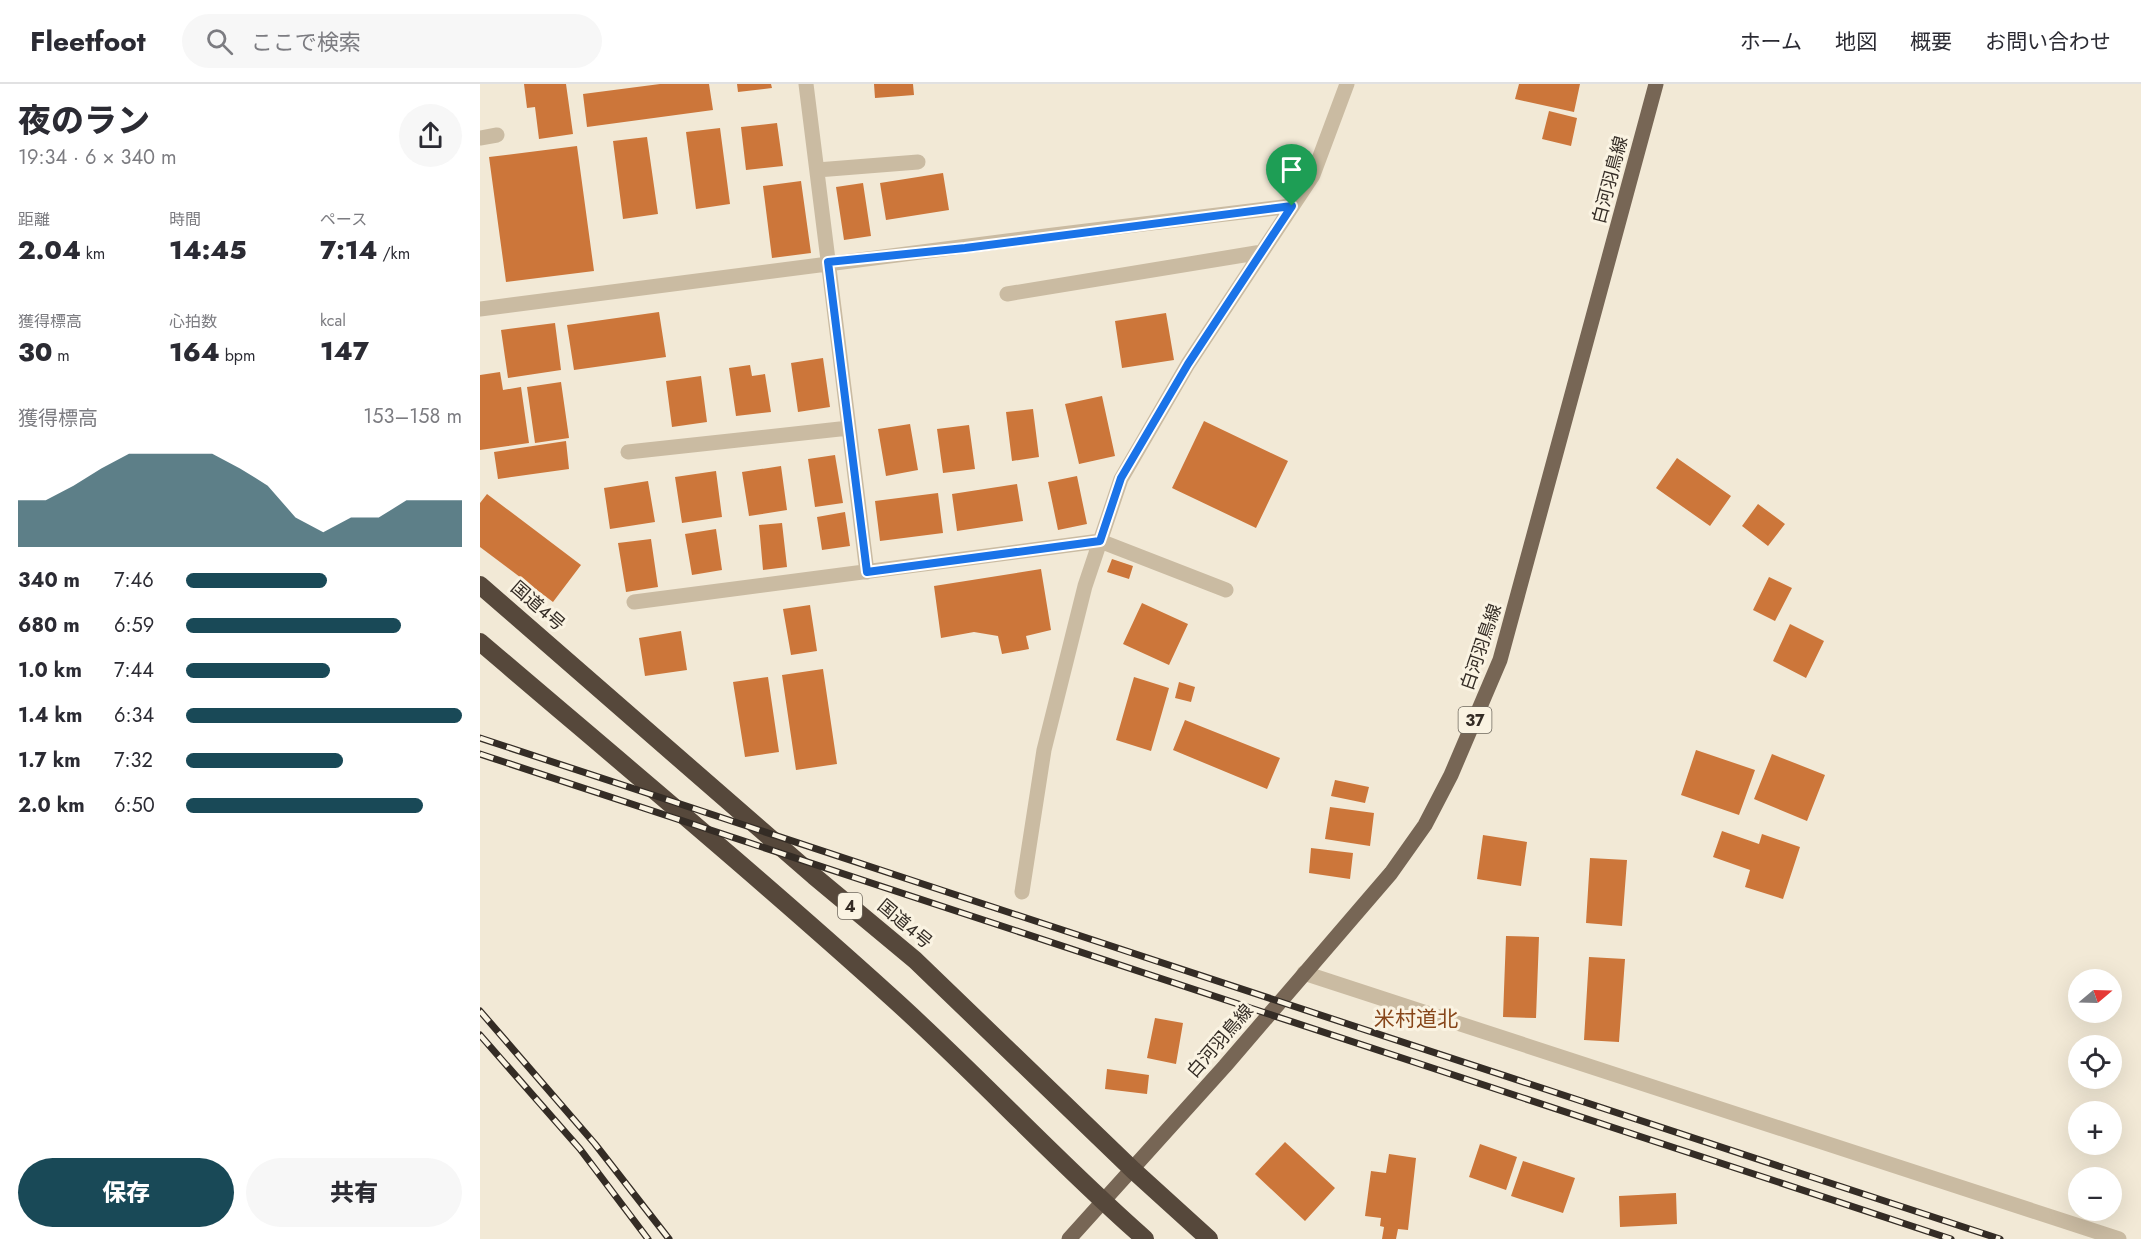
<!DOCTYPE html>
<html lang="ja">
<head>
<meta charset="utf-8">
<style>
	:root { --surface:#fff; --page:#f7f7f7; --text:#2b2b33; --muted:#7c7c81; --line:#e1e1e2; --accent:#194957 }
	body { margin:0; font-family:Jost,"Noto Sans JP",sans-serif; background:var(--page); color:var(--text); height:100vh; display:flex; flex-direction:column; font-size:22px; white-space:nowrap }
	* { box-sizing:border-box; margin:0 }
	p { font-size:20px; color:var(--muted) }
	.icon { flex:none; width:33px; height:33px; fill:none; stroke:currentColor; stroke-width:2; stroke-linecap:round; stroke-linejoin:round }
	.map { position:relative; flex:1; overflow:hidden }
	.details { display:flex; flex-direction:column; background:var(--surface); width:480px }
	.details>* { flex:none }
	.needle { width:39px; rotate:71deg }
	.buttons { position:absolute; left:1588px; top:885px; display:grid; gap:12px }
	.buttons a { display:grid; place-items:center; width:54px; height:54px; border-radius:50%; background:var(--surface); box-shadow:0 6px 24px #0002; font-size:30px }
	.pin { position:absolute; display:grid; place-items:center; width:51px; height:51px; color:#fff; margin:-62px -26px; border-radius:50% 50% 50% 0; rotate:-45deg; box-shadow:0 0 6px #0007 }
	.pin .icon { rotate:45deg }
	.round { display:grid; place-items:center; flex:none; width:63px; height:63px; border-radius:32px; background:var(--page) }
	.summary { display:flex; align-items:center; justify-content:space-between; height:102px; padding:0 18px }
	h1 { font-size:33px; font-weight:800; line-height:45px }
	.stats { display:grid; grid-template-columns:repeat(3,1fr); gap:9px; height:102px; padding:6px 18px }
	.stats div { display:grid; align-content:center }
	.stats b { font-size:26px; font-weight:800 }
	.stats small { font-size:16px; font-weight:400 }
	.stats p { font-size:16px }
	.chart { height:168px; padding:12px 18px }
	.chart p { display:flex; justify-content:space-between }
	.chart svg { width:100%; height:108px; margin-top:6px; fill:var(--accent); opacity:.7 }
	.cta { display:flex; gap:12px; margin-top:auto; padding:12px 18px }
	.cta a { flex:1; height:69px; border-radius:36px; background:var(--accent); color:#fff; font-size:24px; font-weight:800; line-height:69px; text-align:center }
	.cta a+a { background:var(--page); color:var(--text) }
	ul { padding:0 18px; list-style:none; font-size:20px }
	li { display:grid; grid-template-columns:96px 72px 1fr; align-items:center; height:45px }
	li i { height:15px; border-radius:8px; background:var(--accent) }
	header { display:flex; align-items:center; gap:36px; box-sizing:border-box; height:84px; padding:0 30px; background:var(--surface); border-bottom:2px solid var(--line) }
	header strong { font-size:28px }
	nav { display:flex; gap:33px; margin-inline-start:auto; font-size:21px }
	.search { width:420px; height:54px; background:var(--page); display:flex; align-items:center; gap:15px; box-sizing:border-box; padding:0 21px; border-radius:33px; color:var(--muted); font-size:22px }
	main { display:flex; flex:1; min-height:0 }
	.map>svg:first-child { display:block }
	.building { fill:#cc763a }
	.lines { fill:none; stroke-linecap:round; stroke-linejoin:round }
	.minor { stroke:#cabba2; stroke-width:15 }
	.major { stroke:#765; stroke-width:15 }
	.highway { stroke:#56483b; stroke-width:18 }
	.rail-casing { stroke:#342c25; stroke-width:7 }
	.rail { stroke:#faf3e2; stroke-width:4.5; stroke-dasharray:14; stroke-linecap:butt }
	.route-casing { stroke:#fff; stroke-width:12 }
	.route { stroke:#1a73e8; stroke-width:8 }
	.labels { text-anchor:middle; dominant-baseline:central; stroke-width:6; stroke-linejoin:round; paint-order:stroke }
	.shield { fill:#faf3e2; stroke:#6f685e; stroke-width:1.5 }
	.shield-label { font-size:16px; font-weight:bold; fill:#342c25 }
	.street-label { font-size:18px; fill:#342c25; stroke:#faf3e2 }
	.quarter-label { font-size:21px; fill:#87461a; stroke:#faf3e2 }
</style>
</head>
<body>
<header>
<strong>Fleetfoot</strong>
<div class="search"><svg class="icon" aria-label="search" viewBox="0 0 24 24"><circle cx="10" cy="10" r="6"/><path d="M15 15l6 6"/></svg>ここで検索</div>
<nav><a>ホーム</a><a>地図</a><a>概要</a><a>お問い合わせ</a></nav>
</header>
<main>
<section class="details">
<div class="summary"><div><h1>夜のラン</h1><p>19:34 · 6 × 340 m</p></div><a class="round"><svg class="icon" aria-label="share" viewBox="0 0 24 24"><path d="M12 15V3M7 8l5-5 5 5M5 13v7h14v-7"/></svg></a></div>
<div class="stats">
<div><p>距離</p><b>2.04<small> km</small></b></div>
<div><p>時間</p><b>14:45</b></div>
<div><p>ペース</p><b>7:14<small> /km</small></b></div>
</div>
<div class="stats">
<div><p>獲得標高</p><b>30<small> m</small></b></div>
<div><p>心拍数</p><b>164<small> bpm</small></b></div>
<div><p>kcal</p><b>147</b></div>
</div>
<div class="chart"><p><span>獲得標高</span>153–158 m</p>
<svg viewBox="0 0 160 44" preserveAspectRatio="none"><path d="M0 44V25L10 25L20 19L30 12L40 6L50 6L60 6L70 6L80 12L90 19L100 32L110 38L120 32L130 32L140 25L150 25L160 25V44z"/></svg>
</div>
<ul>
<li><b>340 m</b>7:46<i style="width:51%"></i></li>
<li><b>680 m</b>6:59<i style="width:78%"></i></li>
<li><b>1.0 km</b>7:44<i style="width:52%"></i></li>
<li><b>1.4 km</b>6:34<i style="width:100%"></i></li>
<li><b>1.7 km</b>7:32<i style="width:57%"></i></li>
<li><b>2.0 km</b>6:50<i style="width:86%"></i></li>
</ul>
<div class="cta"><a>保存</a><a>共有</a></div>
</section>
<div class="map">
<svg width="1661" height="1155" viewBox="0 0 1661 1155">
	<rect width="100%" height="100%" fill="#f2e9d6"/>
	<!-- building -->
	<path class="building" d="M 44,0 L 86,0 L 93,50 L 59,55 L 55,23 L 47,24 Z
		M 180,0 L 229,0 L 233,26 L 107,43 L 103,10 Z
		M 257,0 L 291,0 L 292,4 L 258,8 Z
		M 394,0 L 433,0 L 434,11 L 395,14 Z
		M 1039,0 L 1100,0 L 1094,28 L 1035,15 Z
		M 1069,27 L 1097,34 L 1091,62 L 1062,55 Z
		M 297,39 L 303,82 L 266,86 L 261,43 Z
		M 240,44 L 250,120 L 216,125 L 206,48 Z
		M 167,53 L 178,130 L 143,135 L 133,57 Z
		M 97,62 L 114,187 L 26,198 L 9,73 Z
		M 463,89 L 469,126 L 406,136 L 400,99 Z
		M 321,97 L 331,169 L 292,174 L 283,102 Z
		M 383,99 L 391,152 L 364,156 L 356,103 Z
		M 179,228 L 186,273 L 94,286 L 87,241 Z
		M 686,229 L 694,276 L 642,284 L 635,237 Z
		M 75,239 L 81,286 L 28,294 L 21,246 Z
		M 343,274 L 350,323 L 318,328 L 311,279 Z
		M 270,281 L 272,292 L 285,290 L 291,328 L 256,332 L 249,284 Z
		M 20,288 L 23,306 L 41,303 L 49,359 L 0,366 L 0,291 Z
		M 221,292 L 227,338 L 192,343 L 186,297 Z
		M 81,298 L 89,354 L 55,359 L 47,303 Z
		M 622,312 L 635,372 L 599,380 L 585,320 Z
		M 553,325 L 559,373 L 532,377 L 526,328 Z
		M 724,337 L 808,377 L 776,444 L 692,404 Z
		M 430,340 L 438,386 L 406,392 L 398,345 Z
		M 489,341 L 495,385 L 463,389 L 457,345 Z
		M 86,357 L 89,385 L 18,395 L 14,368 Z
		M 355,371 L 363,419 L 335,423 L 328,375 Z
		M 1197,374 L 1251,412 L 1230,442 L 1176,404 Z
		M 301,382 L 307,426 L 269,432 L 262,388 Z
		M 236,387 L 242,433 L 202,439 L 195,393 Z
		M 597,392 L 607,440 L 578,446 L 568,398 Z
		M 168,397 L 175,438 L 130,445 L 124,404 Z
		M 537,400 L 543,437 L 477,447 L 472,410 Z
		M 458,409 L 463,449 L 400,457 L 395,417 Z
		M 7,410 L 101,481 L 73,518 L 0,463 L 0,419 Z
		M 1278,420 L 1305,440 L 1288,462 L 1262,442 Z
		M 365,428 L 370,462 L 342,466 L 337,433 Z
		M 302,439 L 307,483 L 283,486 L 279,441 Z
		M 236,445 L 242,486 L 212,491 L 205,450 Z
		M 171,455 L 178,503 L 146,508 L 138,459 Z
		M 632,475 L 653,482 L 649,495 L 627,488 Z
		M 561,485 L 571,546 L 546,552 L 549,565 L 522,570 L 518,552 L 494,548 L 461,554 L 454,502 Z
		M 1289,493 L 1312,504 L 1295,537 L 1273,526 Z
		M 662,519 L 708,540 L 689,581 L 643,560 Z
		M 330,521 L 337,567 L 311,571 L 303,525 Z
		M 1310,540 L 1344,557 L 1326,594 L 1293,577 Z
		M 201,547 L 207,586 L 165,592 L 159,554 Z
		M 343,585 L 357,680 L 316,686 L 302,591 Z
		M 288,593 L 299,668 L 265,673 L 253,598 Z
		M 654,593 L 689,604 L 671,667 L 636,656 Z
		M 699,598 L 715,603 L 711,618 L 695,614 Z
		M 705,636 L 800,674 L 787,705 L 693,666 Z
		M 1216,666 L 1275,686 L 1259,731 L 1201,711 Z
		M 1292,670 L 1345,691 L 1327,737 L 1274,715 Z
		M 855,696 L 889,703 L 885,719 L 851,712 Z
		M 850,723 L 894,729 L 890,762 L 845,755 Z
		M 1242,747 L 1279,760 L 1282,750 L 1320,763 L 1303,815 L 1265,803 L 1270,786 L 1233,773 Z
		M 1003,751 L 1047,758 L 1041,802 L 997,795 Z
		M 831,764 L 873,769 L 870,795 L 829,789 Z
		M 1110,774 L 1147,776 L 1142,842 L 1106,839 Z
		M 1026,852 L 1059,853 L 1056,934 L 1023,933 Z
		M 1109,873 L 1145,875 L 1139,958 L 1104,956 Z
		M 675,934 L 703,939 L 696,980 L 667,974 Z
		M 627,985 L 669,991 L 667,1010 L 625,1005 Z
		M 805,1058 L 855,1104 L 825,1137 L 775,1090 Z
		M 1000,1060 L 1037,1073 L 1026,1106 L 989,1093 Z
		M 909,1070 L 936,1074 L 928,1146 L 918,1145 L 916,1155 L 902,1155 L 904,1143 L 900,1142 L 901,1134 L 885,1132 L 891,1087 L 906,1089 Z
		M 1043,1077 L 1095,1094 L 1083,1129 L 1031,1112 Z
		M 1196,1109 L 1197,1140 L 1140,1143 L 1139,1112 Z"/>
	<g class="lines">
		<!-- minor -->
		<path class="minor" d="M 326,0 L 387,488
			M 0,54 L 17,51
			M 337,86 L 438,78
			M 527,210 L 782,168
			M 0,225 C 270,189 541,154 812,122
			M 148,368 L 369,344
			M 154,518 L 620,457 L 746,506
			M 542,808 L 564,666 L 605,502 L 641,395 L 708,280 L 833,91 L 867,0
			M 824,889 L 1639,1155"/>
		<!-- major -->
		<path class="major" d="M 589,1155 L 745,982 L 911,789 L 945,741 L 971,691 L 1020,576 L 1176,0"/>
		<!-- highway -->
		<path class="highway" d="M 0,501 L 334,792 L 435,876 L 653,1086 L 729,1155
			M 0,558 C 137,675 275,790 409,911 C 497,990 576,1077 665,1155"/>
		<defs>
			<path id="rail" d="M 0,654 L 1520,1155
				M 0,670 L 1471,1155
				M 0,927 L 115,1060 L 189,1155
				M 0,951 L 100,1065 L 168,1155"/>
		</defs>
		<!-- rail casing -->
		<use href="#rail" class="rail-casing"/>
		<!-- rail -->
		<use href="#rail" class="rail"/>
	</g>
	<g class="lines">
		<defs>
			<path id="route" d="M 812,122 L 708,280 L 641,394 L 620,457 L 387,488 L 348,178 L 485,164 Z"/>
		</defs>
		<!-- route casing -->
		<use href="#route" class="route-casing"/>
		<!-- route -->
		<use href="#route" class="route"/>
	</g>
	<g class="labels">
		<!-- shield labels -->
		<g class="shield">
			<rect x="978.5" y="623" width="33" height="26" rx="4.5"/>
			<rect x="358" y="809" width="24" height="26" rx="4.5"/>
		</g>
		<g class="shield-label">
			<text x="995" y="636">37</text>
			<text x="370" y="822">4</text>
		</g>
		<!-- street labels -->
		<g class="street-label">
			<text transform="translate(1130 96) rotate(-75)">白河羽鳥線</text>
			<text transform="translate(58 522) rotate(41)">国道4号</text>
			<text transform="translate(1001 563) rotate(-71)">白河羽鳥線</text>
			<text transform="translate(425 840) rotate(40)">国道4号</text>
			<text transform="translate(740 957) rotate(-49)">白河羽鳥線</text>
		</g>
		<!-- quarter labels -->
		<g class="quarter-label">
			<text x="936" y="935">米村道北</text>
		</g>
	</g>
</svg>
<div class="buttons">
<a><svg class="needle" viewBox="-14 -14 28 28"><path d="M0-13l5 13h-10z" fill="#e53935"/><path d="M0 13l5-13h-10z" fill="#7c7c81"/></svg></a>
<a><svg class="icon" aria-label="locate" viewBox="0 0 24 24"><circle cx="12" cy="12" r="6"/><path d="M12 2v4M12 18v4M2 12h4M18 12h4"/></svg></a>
<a>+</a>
<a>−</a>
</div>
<div class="pin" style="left:812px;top:122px;background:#1e9e55"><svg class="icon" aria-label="arrive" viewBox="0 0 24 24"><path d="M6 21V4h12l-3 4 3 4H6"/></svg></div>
</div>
</main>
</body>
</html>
